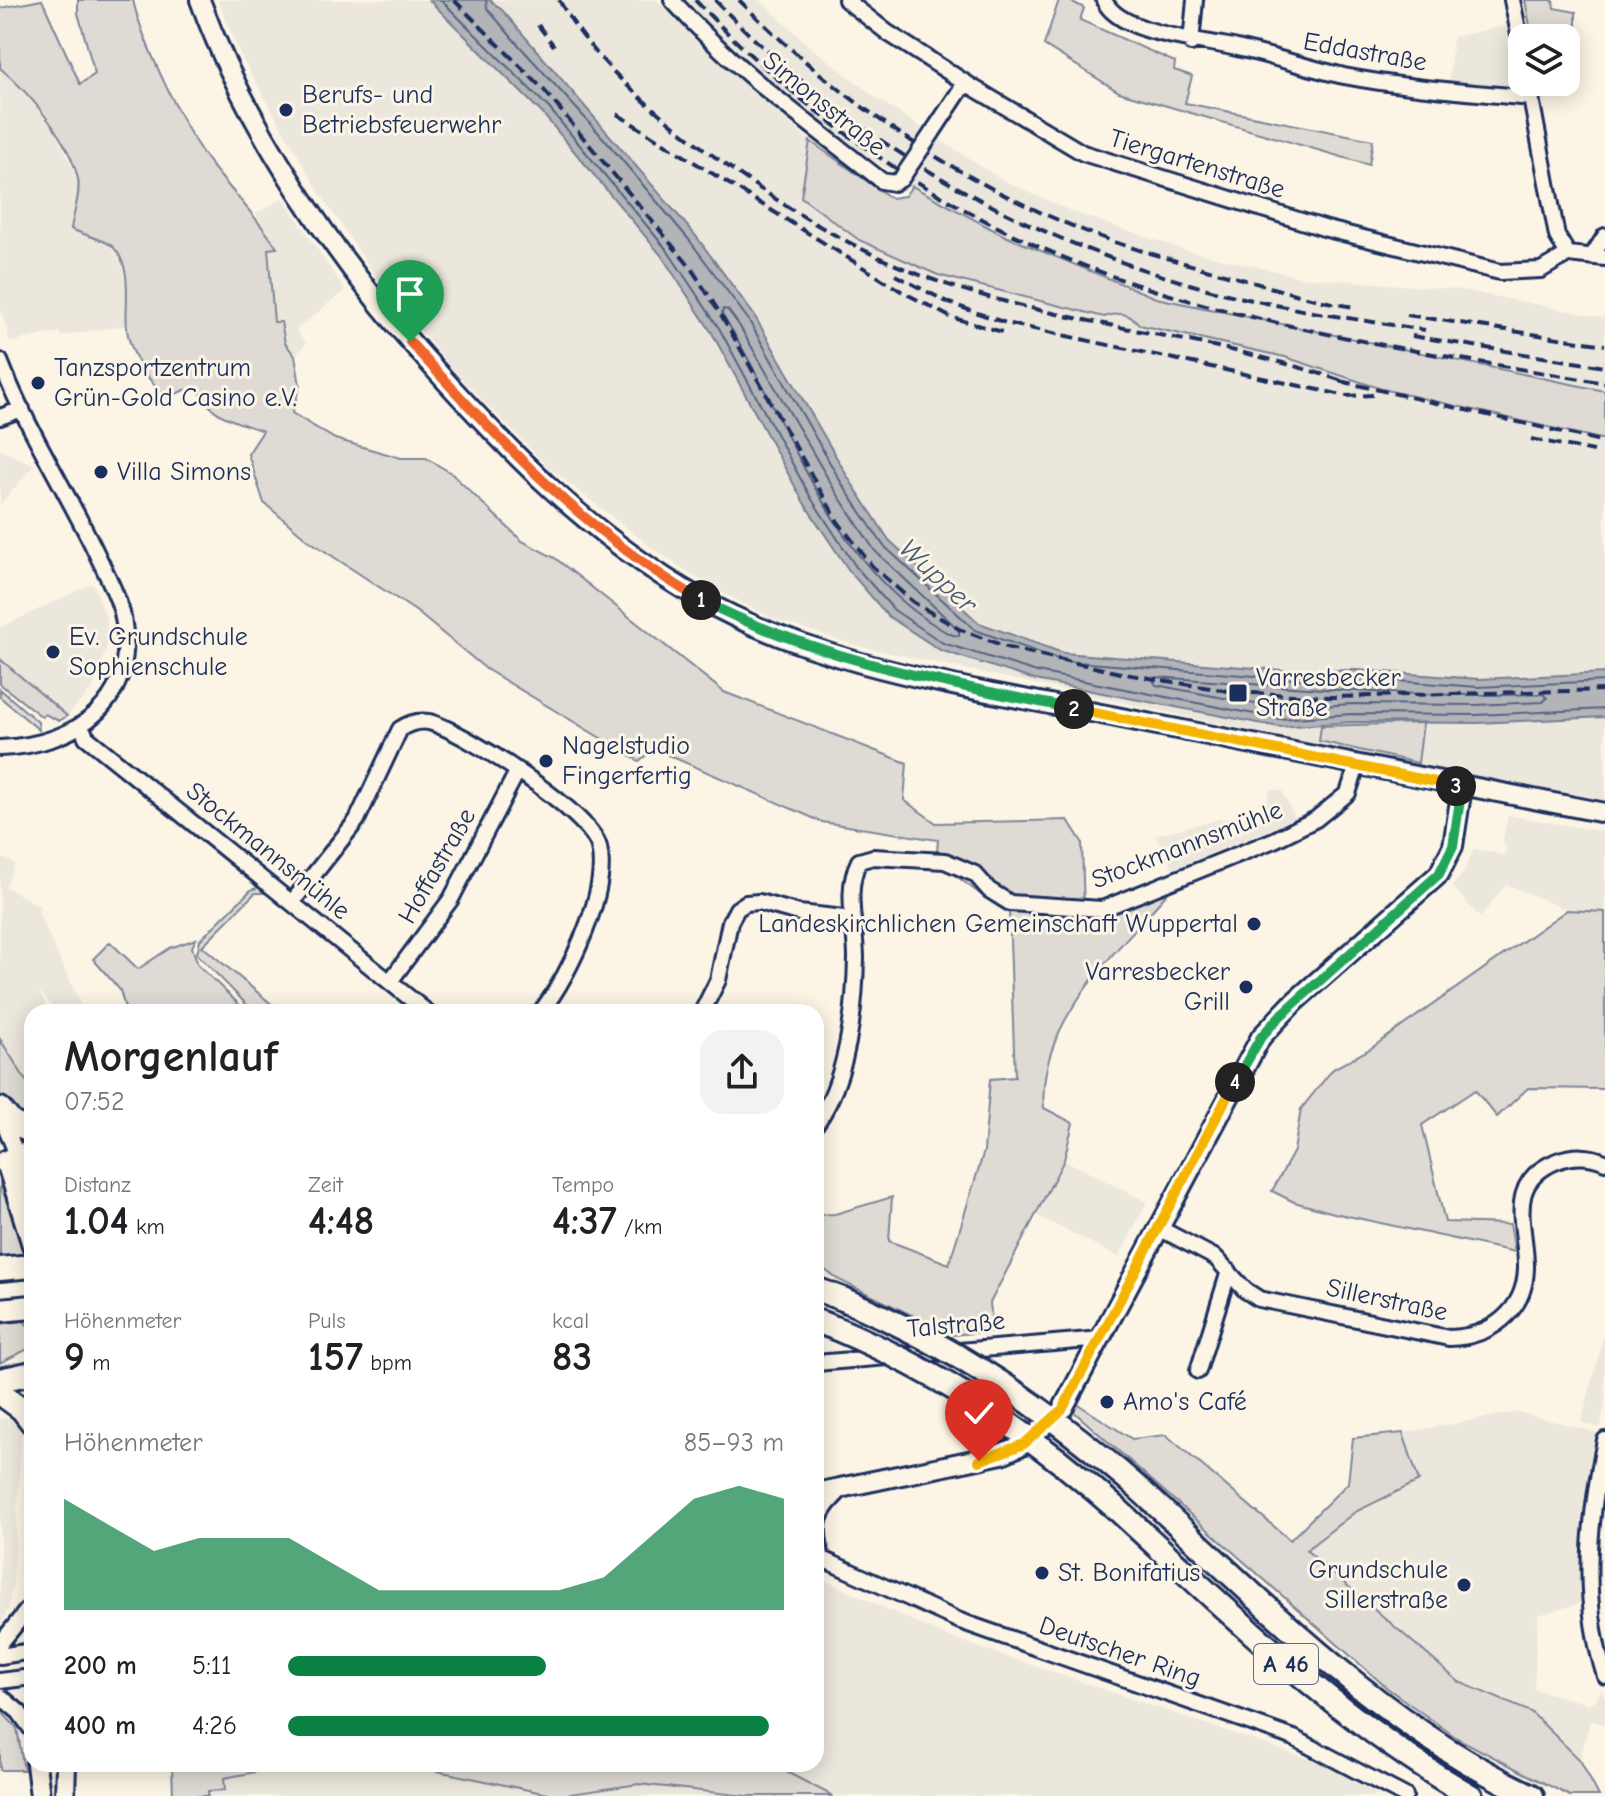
<!DOCTYPE html>
<html lang="de">
<head>
<meta charset="utf-8">
<style>
	:root { --surface:#fff; --page:#f2f2f2; --text:#202124; --muted:#757577; --accent:#0b8043 }
	body { margin:0; font-family:"Comic Neue",sans-serif; background:var(--page); color:var(--text); height:100vh; display:flex; flex-direction:column; font-size:30px; white-space:nowrap }
	* { box-sizing:border-box; margin:0 }
	p { font-size:26px; color:var(--muted) }
	.icon { flex:none; width:44px; height:44px; fill:none; stroke:currentColor; stroke-width:2; stroke-linecap:round; stroke-linejoin:round }
	.map { position:relative; flex:1; overflow:hidden }
	.sheet { position:absolute; left:24px; top:1004px; width:800px; height:768px; display:flex; flex-direction:column; background:var(--surface); border-radius:24px; box-shadow:0 4px 20px #0003 }
	.sheet>* { flex:none }
	.buttons { position:absolute; left:1508px; top:24px; display:grid; gap:16px }
	.buttons a { display:grid; place-items:center; width:72px; height:72px; border-radius:16px; background:var(--surface); box-shadow:0 4px 20px #0003; font-size:40px }
	.pin { position:absolute; display:grid; place-items:center; width:68px; height:68px; color:#fff; margin:-82px -34px; border-radius:50% 50% 50% 0; rotate:-45deg; box-shadow:0 0 8px #0007 }
	.pin .icon { rotate:45deg }
	.km { position:absolute; width:40px; height:40px; margin:-20px; border-radius:50%; background:#222; color:#fff; font-size:22px; line-height:40px; text-align:center }
	.round { display:grid; place-items:center; flex:none; width:84px; height:84px; border-radius:24px; background:var(--page) }
	.head { display:flex; align-items:center; justify-content:space-between; height:136px; padding:0 40px }
	h1 { font-size:44px; font-weight:700; line-height:60px }
	.metrics { display:grid; grid-template-columns:repeat(3,1fr); gap:12px; height:136px; padding:8px 40px }
	.metrics div { display:grid; align-content:center }
	.metrics b { font-size:40px; font-weight:700 }
	.metrics small { font-size:22px; font-weight:400 }
	.metrics p { font-size:22px }
	.chart { height:224px; padding:16px 40px }
	.chart p { display:flex; justify-content:space-between }
	.chart svg { width:100%; height:144px; margin-top:8px; fill:var(--accent); opacity:.7 }
	ul { padding:0 40px; list-style:none; font-size:26px }
	li { display:grid; grid-template-columns:128px 96px 1fr; align-items:center; height:60px }
	li i { height:20px; border-radius:10px; background:var(--accent) }
	.map>svg:first-child { display:block }
	.built { fill:#ece7dc }
	.green { fill:#dfdbd4; stroke:#7d8599; stroke-width:2 }
	.water { fill:#b2b4b8; stroke:#767f94; stroke-width:2 }
	.lines { fill:none; stroke-linecap:round; stroke-linejoin:round }
	.shore { stroke:#576482; stroke-width:2 }
	.minor-casing { stroke:#1b2f5e; stroke-width:20 }
	.major-casing { stroke:#1b2f5e; stroke-width:24 }
	.highway-casing { stroke:#1b2f5e; stroke-width:28 }
	.minor { stroke:#fcf5e5; stroke-width:14 }
	.major { stroke:#fcf5e5; stroke-width:18 }
	.highway { stroke:#fcf5e5; stroke-width:22 }
	.rail { stroke:#1b2f5e; stroke-width:4; stroke-dasharray:12 6; stroke-linecap:butt }
	.minor-bridge-casing { stroke:#1b2f5e; stroke-width:20; stroke-linecap:butt }
	.highway-bridge-casing { stroke:#1b2f5e; stroke-width:28; stroke-linecap:butt }
	.minor-bridge { stroke:#fcf5e5; stroke-width:14 }
	.highway-bridge { stroke:#fcf5e5; stroke-width:22 }
	.split-1-casing { stroke:#fff; stroke-width:16 }
	.split-2-casing { stroke:#fff; stroke-width:16 }
	.split-3-casing { stroke:#fff; stroke-width:16 }
	.split-4-casing { stroke:#fff; stroke-width:16 }
	.split-5-casing { stroke:#fff; stroke-width:16 }
	.split-1 { stroke:#f0652b; stroke-width:10 }
	.split-2 { stroke:#22a559; stroke-width:10 }
	.split-3 { stroke:#f5b400; stroke-width:10 }
	.split-4 { stroke:#22a559; stroke-width:10 }
	.split-5 { stroke:#f5b400; stroke-width:10 }
	.poi-dot { fill:#1b2f5e; stroke:#fcf5e5; stroke-width:3 }
	.labels { text-anchor:middle; dominant-baseline:central; stroke-width:6; stroke-linejoin:round; paint-order:stroke }
	.shield { fill:#fcf5e5; stroke:#5e6a86; stroke-width:2 }
	.shield-label { font-size:24px; font-weight:bold; fill:#1b2f5e }
	.street-label { font-size:26px; fill:#1b2f5e; stroke:#fcf5e5 }
	.poi-label { font-size:26px; fill:#1b2f5e; stroke:#fcf5e5; text-anchor:start }
	.water-label { font-size:28px; font-style:italic; fill:#485779; stroke:#fcf5e5 }
</style>
</head>
<body>
<div class="map">
<svg width="1605" height="1796" viewBox="0 0 1605 1796">
	<rect width="100%" height="100%" fill="#fcf5e5"/>
	<filter id="ink" filterUnits="userSpaceOnUse"><feTurbulence type="fractalNoise" baseFrequency=".0125" numOctaves="2"/><feDisplacementMap in="SourceGraphic" scale="16" xChannelSelector="R" yChannelSelector="G"/><feConvolveMatrix kernelMatrix="1 2 1 2 8 2 1 2 1" color-interpolation-filters="sRGB"/></filter>
	<g filter="url(#ink)">
		<!-- built -->
		<path class="built" d="M 218,0 L 657,0 L 697,42 L 810,141 L 890,198 L 938,275 L 1104,317 L 1119,312 L 1285,357 L 1382,389 L 1605,440 L 1605,802 L 1469,777 L 858,646 L 776,620 L 711,587 L 649,546 L 547,466 L 451,368 L 375,275 L 321,195 L 240,55 Z
			M 684,0 L 760,0 L 807,44 L 875,97 L 1000,179 L 1073,212 L 1185,250 L 1300,277 L 1463,290 L 1605,318 L 1605,391 L 1156,298 L 1083,270 L 1005,236 L 912,186 L 826,128 L 731,47 Z
			M 1506,26 L 1514,82 L 1506,86 L 1449,81 L 1453,37 Z
			M 0,68 L 24,87 L 58,137 L 79,181 L 71,229 L 110,244 L 122,266 L 129,293 L 127,325 L 61,336 L 60,332 L 10,342 L 0,305 Z
			M 283,198 L 345,290 L 296,330 L 306,343 L 295,356 L 285,343 L 284,327 L 274,322 L 268,249 L 277,247 L 255,214 Z
			M 0,450 L 34,465 L 0,505 Z
			M 93,583 L 107,620 L 107,646 L 93,688 L 67,716 L 0,659 L 0,628 Z
			M 1270,789 L 1282,791 L 1296,819 L 1173,869 L 1155,835 L 1220,819 L 1264,818 Z
			M 1508,815 L 1605,832 L 1605,912 L 1567,910 L 1506,884 L 1480,918 L 1452,886 L 1462,875 L 1474,849 L 1505,855 L 1506,845 L 1502,844 Z
			M 0,857 L 15,863 L 6,887 L 43,908 L 38,911 L 84,1012 L 57,1012 L 39,990 L 49,1012 L 32,1012 L 32,1107 L 0,1068 Z
			M 1064,1160 L 1147,1202 L 1119,1257 L 1034,1214 Z
			M 1604,1334 L 1605,1405 L 1600,1428 L 1581,1423 Z
			M 1517,1412 L 1600,1433 L 1583,1524 L 1582,1603 L 1538,1615 L 1534,1689 L 1588,1704 L 1597,1699 L 1601,1690 L 1605,1698 L 1605,1724 L 1590,1721 L 1580,1760 L 1531,1712 L 1459,1682 L 1305,1550 L 1355,1512 L 1419,1481 L 1403,1433 Z
			M 0,1418 L 18,1419 L 22,1429 L 13,1583 L 8,1610 L 0,1626 Z
			M 816,1576 L 943,1635 L 1321,1763 L 1380,1796 L 208,1796 L 208,1791 L 223,1778 L 293,1765 L 404,1764 L 438,1769 L 442,1764 L 816,1764 Z"/>
		<!-- green -->
		<path class="green" d="M 42,0 L 80,84 L 95,74 L 78,13 L 78,0 L 133,0 C 142,41 186,134 212,166 C 234,194 258,218 277,248 L 268,249 L 274,322 L 281,322 L 285,343 L 295,356 L 300,385 L 292,413 L 335,439 L 401,458 L 426,458 L 451,473 L 522,541 L 555,558 L 724,692 L 907,763 L 904,800 L 936,823 L 1068,820 L 1082,842 L 1084,916 L 1110,914 L 1171,889 C 1120,949 1036,1022 1044,1108 L 1073,1123 L 1064,1160 L 990,1303 L 993,1331 L 953,1335 L 837,1279 L 816,1263 L 816,1215 L 835,1214 L 892,1197 L 889,1241 L 949,1264 L 984,1151 L 990,1079 L 1015,1077 L 1009,913 C 982,899 963,878 936,863 L 938,840 L 822,822 L 654,749 L 639,761 L 486,669 L 417,612 L 308,540 L 264,503 L 248,454 L 263,431 C 235,421 212,418 199,390 L 184,390 L 168,398 C 149,383 131,356 127,330 C 124,303 135,267 111,245 C 106,241 79,233 71,229 C 73,215 81,193 78,179 C 70,141 29,92 0,68 L 0,8 Z
			M 1059,0 L 1069,0 L 1084,8 L 1080,20 L 1175,62 L 1174,70 L 1192,76 L 1185,103 L 1373,140 L 1369,165 L 1119,92 L 1044,45 Z
			M 1525,0 L 1553,0 L 1554,8 L 1576,12 L 1576,27 L 1530,26 Z
			M 810,141 L 891,198 L 905,196 L 912,186 L 1005,236 L 1156,298 L 1605,391 L 1605,440 L 1382,389 L 1285,357 L 1140,325 C 1128,312 1120,312 1104,317 L 938,275 L 859,240 L 801,197 Z
			M 0,659 L 67,716 L 59,721 L 45,714 L 42,717 L 0,684 Z
			M 0,689 L 38,722 L 39,730 L 0,697 Z
			M 1423,723 L 1418,763 L 1319,741 L 1321,726 Z
			M 260,887 L 267,893 L 255,893 L 202,946 L 281,1012 L 254,1012 L 197,954 L 200,940 L 251,890 Z
			M 1567,910 L 1605,912 L 1605,1089 L 1528,1088 L 1497,1117 L 1475,1090 L 1422,1125 L 1445,1222 L 1510,1224 L 1515,1252 L 1334,1213 L 1294,1202 L 1272,1191 L 1294,1151 L 1301,1109 L 1333,1069 L 1370,1049 Z
			M 196,939 L 192,947 L 198,965 L 247,1012 L 126,1012 L 120,990 L 93,959 L 110,942 L 138,969 L 170,948 Z
			M 0,1039 L 32,1090 L 32,1116 L 17,1111 L 0,1117 Z
			M 0,1182 L 24,1255 L 0,1257 Z
			M 24,1321 L 32,1330 L 32,1347 L 0,1363 L 0,1324 Z
			M 1076,1403 L 1132,1439 L 1166,1435 L 1290,1540 L 1348,1483 L 1353,1438 L 1403,1433 L 1419,1481 L 1355,1512 L 1306,1550 L 1459,1682 L 1531,1712 L 1580,1760 L 1599,1796 L 1570,1796 L 1522,1772 L 1457,1738 L 1387,1688 L 1072,1410 Z
			M 0,1710 L 17,1728 L 24,1770 L 0,1770 Z
			M 172,1764 L 384,1764 L 293,1765 L 224,1778 L 225,1790 L 208,1791 L 208,1796 L 173,1796 Z
			M 404,1764 L 771,1764 L 833,1796 L 746,1796 L 639,1784 L 557,1796 Z"/>
		<!-- water -->
		<path class="water" d="M 429,0 L 490,0 L 503,11 L 696,236 L 754,315 L 849,479 L 889,540 L 979,623 L 1063,653 L 1294,671 L 1356,670 L 1479,679 L 1605,673 L 1605,717 L 1477,723 L 1352,722 L 1279,727 L 1035,680 L 940,650 L 888,616 L 850,572 L 804,503 L 712,333 L 661,255 L 543,114 Z"/>
		<g class="lines">
			<!-- shore -->
			<path class="shore" d="M 441,0 L 549,108 L 667,250 L 719,328 L 811,498 L 856,567 L 894,610 L 943,643 L 1037,672 L 1280,719 L 1352,714 L 1476,715 L 1605,709
				M 486,0 L 487,8 L 514,40 L 606,141 L 690,241 L 748,319 L 842,484 L 883,545 L 975,630 L 1063,661 L 1294,679 L 1356,678 L 1478,687 L 1605,681
				M 723,309 L 728,310 L 739,325 L 834,489 L 875,551 L 959,630 L 959,636 C 947,635 937,626 927,620 C 823,550 787,415 722,314 Z
				M 1157,677 C 1285,686 1414,699 1543,694 L 1547,698 L 1543,702 L 1476,705 L 1351,704 L 1281,709 L 1156,685 L 1153,680 Z"/>
			<defs>
				<path id="minor" d="M 672,0 C 734,70 810,124 882,181 L 894,183 L 901,179
					M 846,0 L 888,33 L 969,85 L 1083,153 L 1327,229 L 1500,272 L 1541,270 L 1568,254
					M 1104,0 C 1119,35 1205,40 1237,48 C 1273,56 1308,68 1344,76 C 1406,88 1469,92 1531,98
					M 1512,0 L 1522,49
					M 1191,43 L 1195,0
					M 1528,82 L 1557,236 L 1568,254
					M 932,133 L 961,89 L 969,85
					M 1568,254 L 1605,258
					M 1592,256 L 1605,236
					M 0,361 C 25,425 63,485 93,546 C 103,568 116,590 122,613 C 141,700 78,745 0,748
					M 0,417 L 22,409
					M 82,727 L 86,737 L 427,1012
					M 293,901 L 357,820 L 400,729 C 409,723 418,720 429,722 C 464,731 591,813 599,847 C 610,893 568,976 541,1012
					M 391,980 L 451,899 L 518,770
					M 702,1012 L 718,980 L 730,922 L 737,909 L 746,903 L 759,902 L 799,913 L 853,919
					M 2,1118 L 32,1193
					M 816,1124 C 847,1081 855,1011 856,958 C 856,926 844,891 859,861 L 873,857 L 945,861 L 975,874 L 989,890 L 1010,903 L 1102,909 L 1274,840 L 1316,819 L 1348,793 L 1357,766
					M 1159,1228 L 1216,1258 L 1245,1290 L 1259,1299 L 1449,1338 C 1490,1337 1525,1312 1526,1268 C 1527,1227 1503,1183 1557,1161 C 1572,1155 1590,1155 1605,1162
					M 816,1363 L 1101,1339
					M 1198,1371 L 1229,1271
					M 1605,1440 C 1589,1520 1580,1597 1605,1676
					M 816,1556 L 960,1621 L 1294,1738 L 1405,1796
					M 822,1561 C 815,1522 814,1516 843,1488
					M 0,1644 L 32,1604
					M 0,1656 L 32,1651
					M 0,1681 L 32,1677
					M 0,1696 L 19,1712 L 32,1730"/>
				<path id="major" d="M 200,0 C 246,127 335,258 425,358 C 506,449 590,536 697,597 C 815,665 954,685 1086,711 C 1259,746 1432,779 1605,813
					M 6,1162 L 32,1245
					M 816,1493 L 1002,1454 L 1024,1444 L 1062,1410 L 1261,1037 L 1293,1003 L 1439,874 L 1453,846 L 1462,787
					M 36,1764 L 40,1796
					M 65,1796 L 66,1764"/>
				<path id="highway" d="M 0,1109 L 12,1123 L 32,1132
					M 6,1162 L 32,1152
					M 0,1269 L 32,1266
					M 816,1289 L 845,1300
					M 0,1310 L 32,1307
					M 816,1321 L 835,1328
					M 0,1380 L 32,1373
					M 0,1393 L 22,1409 L 32,1422
					M 1138,1488 C 1261,1600 1379,1725 1532,1796
					M 1118,1510 C 1230,1613 1338,1720 1471,1796"/>
			</defs>
			<!-- minor casing -->
			<use href="#minor" class="minor-casing"/>
			<!-- major casing -->
			<use href="#major" class="major-casing"/>
			<!-- highway casing -->
			<use href="#highway" class="highway-casing"/>
			<!-- minor -->
			<use href="#minor" class="minor"/>
			<!-- major -->
			<use href="#major" class="major"/>
			<!-- highway -->
			<use href="#highway" class="highway"/>
			<!-- rail -->
			<path class="rail" d="M 454,0 L 544,90 L 691,268 L 723,318 L 838,522 L 872,566 L 913,602 L 959,629 L 1009,648 L 1125,674 L 1234,692 L 1331,697 L 1605,690
				M 559,0 C 595,64 653,111 711,154 C 779,204 851,250 931,279 C 1066,327 1213,335 1348,383
				M 695,0 C 818,130 972,232 1144,287 C 1293,334 1451,357 1605,383
				M 715,0 C 845,137 1013,234 1193,285 C 1269,307 1348,318 1425,330
				M 739,0 C 838,99 954,180 1085,231 C 1130,249 1177,261 1224,274 C 1267,286 1310,300 1354,307
				M 538,25 L 554,46
				M 617,114 L 901,291 L 950,317 L 1006,333
				M 895,275 L 949,303 L 1006,323 L 1347,396 L 1373,395
				M 1407,315 L 1605,345
				M 1412,336 L 1605,367
				M 1340,381 L 1605,442
				M 1531,439 L 1594,451"/>
			<defs>
				<path id="minor-bridge" d="M 901,179 L 932,133"/>
				<path id="highway-bridge" d="M 845,1300 C 958,1348 1046,1408 1138,1488
					M 835,1328 C 942,1373 1032,1434 1118,1510"/>
			</defs>
			<!-- minor-bridge casing -->
			<use href="#minor-bridge" class="minor-bridge-casing"/>
			<!-- highway-bridge casing -->
			<use href="#highway-bridge" class="highway-bridge-casing"/>
			<!-- minor-bridge -->
			<use href="#minor-bridge" class="minor-bridge"/>
			<!-- highway-bridge -->
			<use href="#highway-bridge" class="highway-bridge"/>
		</g>
	</g>
	<g class="lines" filter="url(#ink)">
		<defs>
			<path id="split-1" d="M 410,342 C 498,440 586,533 701,600"/>
			<path id="split-2" d="M 701,600 C 818,660 945,683 1074,709"/>
			<path id="split-3" d="M 1074,709 L 1456,786"/>
			<path id="split-4" d="M 1235,1082 L 1261,1037 L 1278,1018 L 1439,874 L 1453,846 L 1462,787 L 1456,786"/>
			<path id="split-5" d="M 979,1461 L 1024,1444 L 1062,1410 L 1235,1082"/>
		</defs>
		<!-- split-1 casing -->
		<use href="#split-1" class="split-1-casing"/>
		<!-- split-2 casing -->
		<use href="#split-2" class="split-2-casing"/>
		<!-- split-3 casing -->
		<use href="#split-3" class="split-3-casing"/>
		<!-- split-4 casing -->
		<use href="#split-4" class="split-4-casing"/>
		<!-- split-5 casing -->
		<use href="#split-5" class="split-5-casing"/>
		<!-- split-1 -->
		<use href="#split-1" class="split-1"/>
		<!-- split-2 -->
		<use href="#split-2" class="split-2"/>
		<!-- split-3 -->
		<use href="#split-3" class="split-3"/>
		<!-- split-4 -->
		<use href="#split-4" class="split-4"/>
		<!-- split-5 -->
		<use href="#split-5" class="split-5"/>
	</g>
	<!-- markers -->
	<g class="poi-dot">
		<circle cx="286" cy="110" r="8"/>
		<circle cx="38" cy="383" r="8"/>
		<circle cx="101" cy="472" r="8"/>
		<circle cx="53" cy="652" r="8"/>
		<rect x="1228" y="683" width="20" height="20" rx="4"/>
		<circle cx="546" cy="761" r="8"/>
		<circle cx="1254" cy="924" r="8"/>
		<circle cx="1246" cy="987" r="8"/>
		<circle cx="1107" cy="1402" r="8"/>
		<circle cx="1042" cy="1573" r="8"/>
		<circle cx="1464" cy="1585" r="8"/>
	</g>
	<g class="labels">
		<!-- shield labels -->
		<rect class="shield" x="1254" y="1644" width="64" height="40" rx="6"/>
		<g class="shield-label">
			<text x="1286" y="1664">A 46</text>
		</g>
		<!-- street labels -->
		<g class="street-label">
			<text transform="translate(1365 52) rotate(10)">Eddastraße</text>
			<text transform="translate(824 104) rotate(39)">Simonsstraße</text>
			<text transform="translate(1197 164) rotate(17)">Tiergartenstraße</text>
			<text transform="translate(1187 845) rotate(-21)">Stockmannsmühle</text>
			<text transform="translate(268 851) rotate(39)">Stockmannsmühle</text>
			<text transform="translate(437 866) rotate(-60)">Hoffastraße</text>
			<text transform="translate(1387 1300) rotate(12)">Sillerstraße</text>
			<text transform="translate(956 1325) rotate(-5)">Talstraße</text>
			<text transform="translate(1120 1652) rotate(19)">Deutscher Ring</text>
		</g>
		<!-- poi labels -->
		<g class="poi-label">
			<text x="302" y="95">Berufs- und<tspan x="302" dy="30">Betriebsfeuerwehr</tspan></text>
			<text x="54" y="368">Tanzsportzentrum<tspan x="54" dy="30">Grün-Gold Casino e.V.</tspan></text>
			<text x="117" y="472">Villa Simons</text>
			<text x="69" y="637">Ev. Grundschule<tspan x="69" dy="30">Sophienschule</tspan></text>
			<text x="1256" y="678">Varresbecker<tspan x="1256" dy="30">Straße</tspan></text>
			<text x="562" y="746">Nagelstudio<tspan x="562" dy="30">Fingerfertig</tspan></text>
			<text x="1238" y="924" text-anchor="end">Landeskirchlichen Gemeinschaft Wuppertal</text>
			<text x="1230" y="972" text-anchor="end">Varresbecker<tspan x="1230" dy="30">Grill</tspan></text>
			<text x="1123" y="1402">Amo's Café</text>
			<text x="1448" y="1570" text-anchor="end">Grundschule<tspan x="1448" dy="30">Sillerstraße</tspan></text>
			<text x="1058" y="1573">St. Bonifatius</text>
		</g>
		<!-- water labels -->
		<g class="water-label">
			<text transform="translate(938 576) rotate(43)">Wupper</text>
		</g>
	</g>
</svg>
<div class="buttons">
<a><svg class="icon" aria-label="layers" viewBox="0 0 24 24"><path d="M12 4l9 5-9 5-9-5zM3 14l9 5 9-5"/></svg></a>
</div>
<div class="pin" style="left:410px;top:342px;background:#1e9e55"><svg class="icon" aria-label="arrive" viewBox="0 0 24 24"><path d="M6 21V4h12l-3 4 3 4H6"/></svg></div>
<div class="pin" style="left:979px;top:1461px;background:#d93025"><svg class="icon" aria-label="check" viewBox="0 0 24 24"><path d="M5 12l5 5 9-10"/></svg></div>
<b class="km" style="left:701px;top:600px">1</b>
<b class="km" style="left:1074px;top:709px">2</b>
<b class="km" style="left:1456px;top:786px">3</b>
<b class="km" style="left:1235px;top:1082px">4</b>
<section class="sheet">
<div class="head"><div><h1>Morgenlauf</h1><p>07:52</p></div><a class="round"><svg class="icon" aria-label="share" viewBox="0 0 24 24"><path d="M12 15V3M7 8l5-5 5 5M5 13v7h14v-7"/></svg></a></div>
<div class="metrics">
<div><p>Distanz</p><b>1.04<small> km</small></b></div>
<div><p>Zeit</p><b>4:48</b></div>
<div><p>Tempo</p><b>4:37<small> /km</small></b></div>
</div>
<div class="metrics">
<div><p>Höhenmeter</p><b>9<small> m</small></b></div>
<div><p>Puls</p><b>157<small> bpm</small></b></div>
<div><p>kcal</p><b>83</b></div>
</div>
<div class="chart"><p><span>Höhenmeter</span>85–93 m</p>
<svg viewBox="0 0 160 44" preserveAspectRatio="none"><path d="M0 44V10L10 18L20 26L30 22L40 22L50 22L60 30L70 38L80 38L90 38L100 38L110 38L120 34L130 22L140 10L150 6L160 10V44z"/></svg>
</div>
<ul>
<li><b>200 m</b>5:11<i style="width:52%"></i></li>
<li><b>400 m</b>4:26<i style="width:97%"></i></li>
</ul>
</section>
</div>
</body>
</html>
